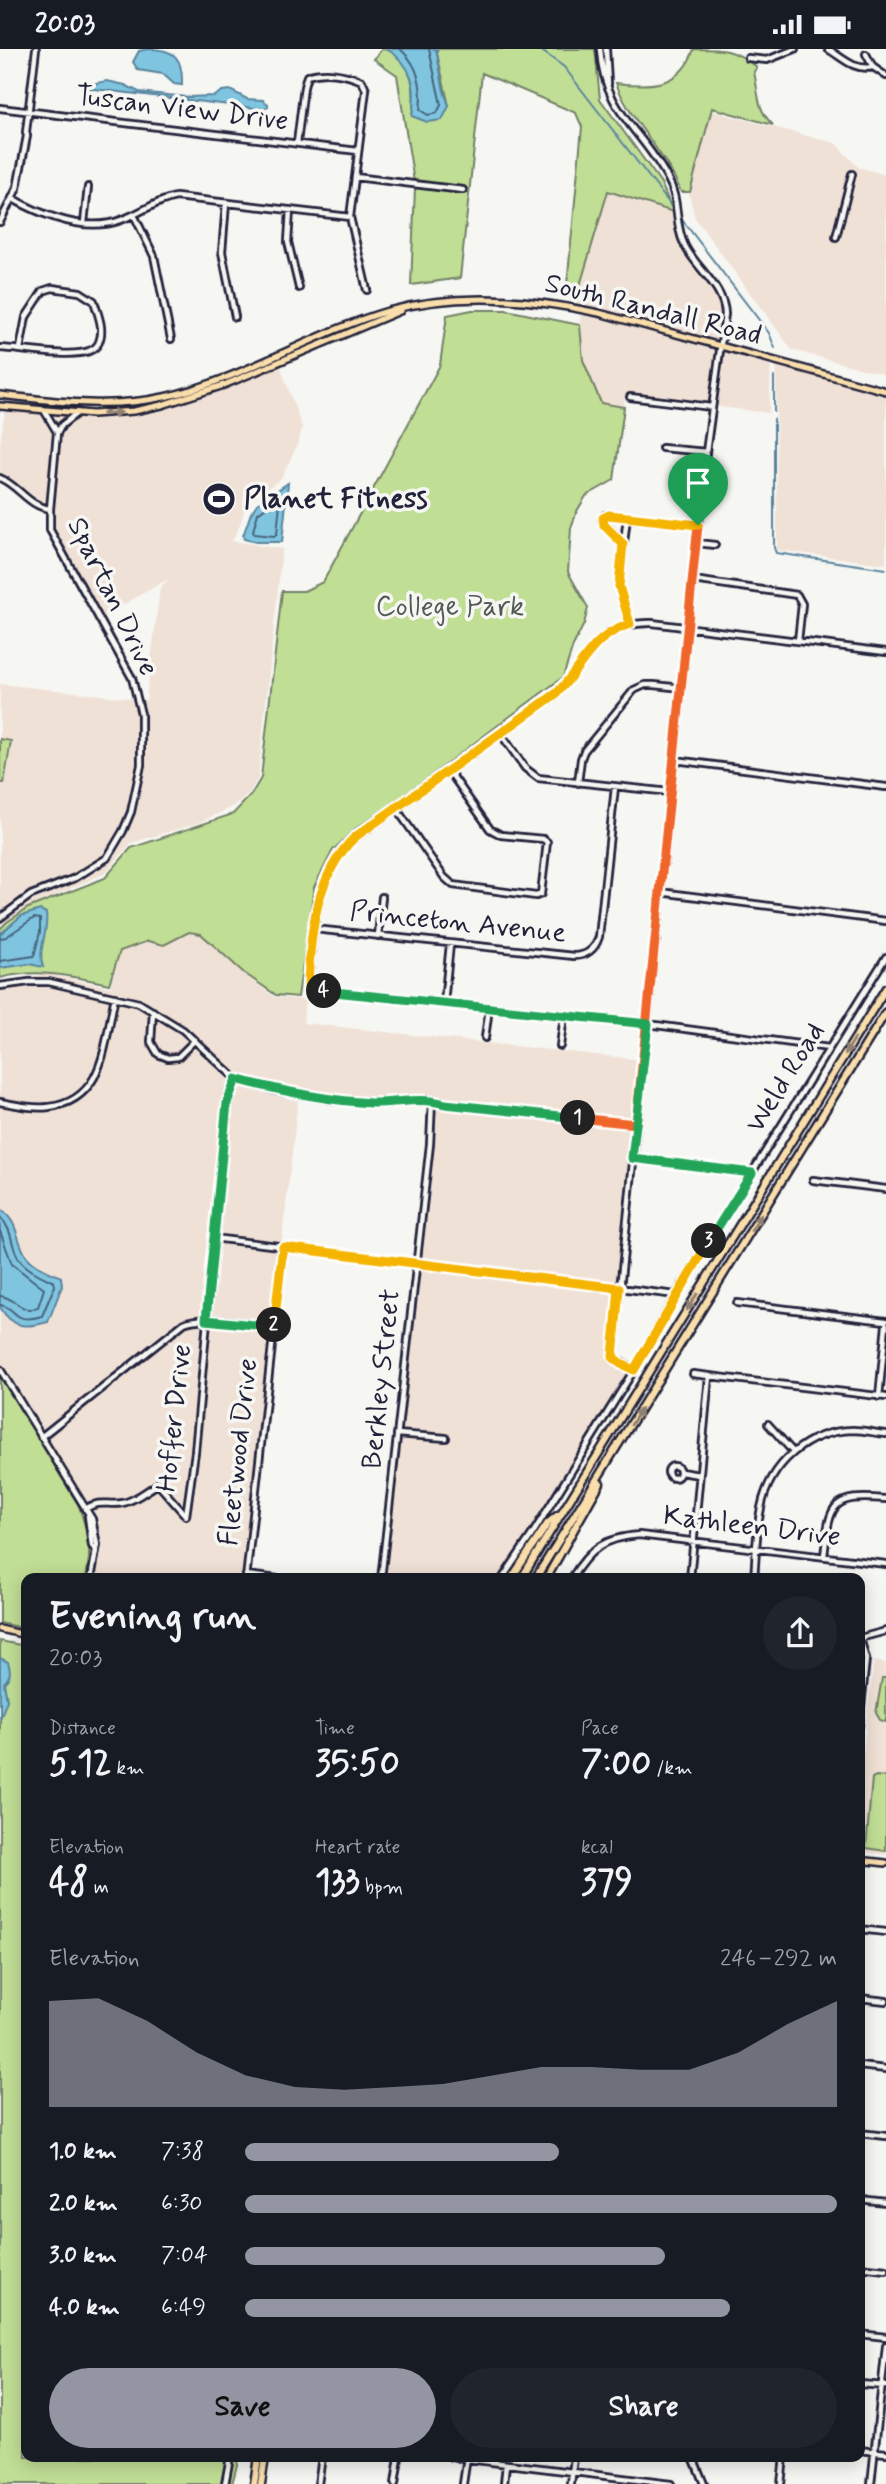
<!DOCTYPE html>
<html lang="en">
<head>
<meta charset="utf-8">
<style>
	:root { --surface:#171b24; --page:#20242c; --text:#f1f3f6; --muted:#9ea1a6; --accent:#9495a2 }
	body { margin:0; font-family:Mynerve,sans-serif; background:var(--page); color:var(--text); height:100vh; display:flex; flex-direction:column; font-size:26px; white-space:nowrap }
	* { box-sizing:border-box; margin:0 }
	p { font-size:23px; color:var(--muted) }
	.icon { flex:none; width:38px; height:38px; fill:none; stroke:currentColor; stroke-width:2; stroke-linecap:round; stroke-linejoin:round }
	.map { position:relative; flex:1; overflow:hidden }
	.sheet { position:absolute; left:21px; top:1524px; width:844px; height:889px; display:flex; flex-direction:column; background:var(--surface); border-radius:14px; box-shadow:0 4px 18px #0003 }
	.sheet>* { flex:none }
	.pin { position:absolute; display:grid; place-items:center; width:60px; height:60px; color:#fff; margin:-72px -30px; border-radius:50% 50% 50% 0; rotate:-45deg; box-shadow:0 0 7px #0007 }
	.pin .icon { rotate:45deg }
	.km { position:absolute; width:35px; height:35px; margin:-18px; border-radius:50%; background:#222; color:#fff; font-size:19px; line-height:35px; text-align:center }
	.round { display:grid; place-items:center; flex:none; width:74px; height:74px; border-radius:37px; background:var(--page) }
	.summary { display:flex; align-items:center; justify-content:space-between; height:119px; padding:0 28px }
	h1 { font-size:38px; font-weight:700; line-height:52px }
	.metrics { display:grid; grid-template-columns:repeat(3,1fr); gap:10px; height:119px; padding:7px 28px }
	.metrics div { display:grid; align-content:center }
	.metrics b { font-size:35px; font-weight:700 }
	.metrics small { font-size:19px; font-weight:400 }
	.metrics p { font-size:19px }
	.chart { height:196px; padding:14px 28px }
	.chart p { display:flex; justify-content:space-between }
	.chart svg { width:100%; height:126px; margin-top:7px; fill:var(--accent); opacity:.7 }
	.cta { display:flex; gap:14px; margin-top:auto; padding:14px 28px }
	.cta a { flex:1; height:80px; border-radius:42px; background:var(--accent); color:#111; font-size:28px; font-weight:700; line-height:80px; text-align:center }
	.cta a+a { background:var(--page); color:var(--text) }
	ul { padding:0 28px; list-style:none; font-size:23px }
	li { display:grid; grid-template-columns:112px 84px 1fr; align-items:center; height:52px }
	li i { height:18px; border-radius:9px; background:var(--accent) }
	.status { display:flex; justify-content:space-between; align-items:center; height:49px; padding:0 35px; background:var(--surface); direction:ltr }
	.status svg { height:19px; fill:currentColor }
	.map>svg:first-child { display:block }
	.built { fill:#f0e1d6 }
	.green { fill:#c1de95; stroke:#728068; stroke-width:2 }
	.water { fill:#7fc5e0; stroke:#5a849e; stroke-width:2 }
	.lines { fill:none; stroke-linecap:round; stroke-linejoin:round }
	.shore { stroke:#47637d; stroke-width:2 }
	.stream { stroke:#5a849e; stroke-width:2 }
	.minor-casing { stroke:#22223b; stroke-width:10 }
	.major-casing { stroke:#22223b; stroke-width:10 }
	.highway-casing { stroke:#22223b; stroke-width:11 }
	.minor { stroke:#f6f6f2; stroke-width:4.5 }
	.major { stroke:#f9deab; stroke-width:5 }
	.highway { stroke:#f9deab; stroke-width:6 }
	.oneway { fill:#8e8073 }
	.split-1-casing { stroke:#fff; stroke-width:14 }
	.split-2-casing { stroke:#fff; stroke-width:14 }
	.split-3-casing { stroke:#fff; stroke-width:14 }
	.split-4-casing { stroke:#fff; stroke-width:14 }
	.split-5-casing { stroke:#fff; stroke-width:14 }
	.split-1 { stroke:#f0652b; stroke-width:9 }
	.split-2 { stroke:#22a559; stroke-width:9 }
	.split-3 { stroke:#f5b400; stroke-width:9 }
	.split-4 { stroke:#22a559; stroke-width:9 }
	.split-5 { stroke:#f5b400; stroke-width:9 }
	.labels { text-anchor:middle; dominant-baseline:central; stroke-width:7; stroke-linejoin:round; paint-order:stroke }
	.street-label { font-size:28px; fill:#22223b; stroke:#f6f6f2 }
	.poi-label { font-size:28px; font-weight:bold; fill:#22223b; stroke:#f6f6f2; text-anchor:start }
	.park-label { font-size:28px; fill:#525a56; stroke:#f6f6f2 }
</style>
</head>
<body>
<div class="status"><b>20:03</b><svg viewBox="0 0 49 12"><path d="M0 12V9h3v3zM5 12V6h3v6zM10 12V3h3v9zM15 12V0h3v12zM26 1h20v11H26zM47 4h2v5h-2z"/></svg></div>
<div class="map">
<svg width="886" height="2435" viewBox="0 0 886 2435">
	<rect width="100%" height="100%" fill="#f6f6f2"/>
	<filter id="ink" filterUnits="userSpaceOnUse"><feTurbulence type="fractalNoise" baseFrequency=".0143" numOctaves="2"/><feDisplacementMap in="SourceGraphic" scale="14" xChannelSelector="R" yChannelSelector="G"/><feConvolveMatrix kernelMatrix="1 2 1 2 8 2 1 2 1" color-interpolation-filters="sRGB"/></filter>
	<g filter="url(#ink)">
		<!-- built -->
		<path class="built" d="M 711,62 L 835,94 L 858,118 L 886,126 L 886,326 L 792,301 L 695,169 L 689,146 Z
			M 608,142 L 673,163 L 674,176 L 682,202 L 719,248 L 723,263 L 718,293 L 574,255 Z
			M 580,262 L 717,298 L 710,356 L 625,349 L 624,358 L 601,354 L 583,311 Z
			M 720,299 L 771,313 L 769,364 L 712,357 Z
			M 776,315 L 886,344 L 886,515 L 777,501 Z
			M 280,316 L 302,378 L 298,395 L 281,429 L 246,456 L 239,478 L 232,492 L 282,500 L 258,729 L 251,742 L 234,757 L 198,774 L 131,794 L 106,824 L 20,862 L 0,878 L 0,635 L 146,651 L 160,539 L 168,530 L 102,568 L 58,493 L 53,479 L 53,458 L 39,456 L 9,430 L 0,427 L 0,396 L 5,359 L 78,367 L 122,366 L 168,358 L 200,348 Z
			M 189,884 L 200,885 L 245,926 L 275,948 L 305,951 L 303,974 L 642,1011 L 611,1309 L 631,1322 L 532,1482 L 500,1529 L 383,1529 L 435,1050 L 394,1047 L 372,1051 L 299,1043 L 243,1529 L 84,1529 L 0,1331 L 0,933 L 47,925 L 110,938 L 120,903 L 148,893 L 164,896 Z
			M 874,1612 L 886,1614 L 886,1806 L 859,1802 L 859,1738 Z"/>
		<!-- green -->
		<path class="green" d="M 382,0 C 413,2 416,43 412,67 L 449,57 L 436,0 L 595,0 L 600,50 L 661,134 L 673,163 L 608,142 L 579,240 L 567,236 L 582,78 L 576,64 L 482,24 L 460,229 L 411,236 L 415,139 L 397,26 L 374,10 Z
			M 694,0 C 725,0 734,0 757,18 L 754,23 C 759,44 756,60 773,76 L 712,59 L 690,143 L 681,143 C 665,102 632,76 616,34 C 651,38 681,38 694,0 Z
			M 472,261 L 506,261 L 580,276 L 583,311 L 601,354 L 624,358 L 614,431 L 586,447 L 577,462 L 571,479 L 568,523 L 588,559 L 584,575 L 573,597 L 563,628 L 394,754 L 355,780 L 333,801 L 314,838 L 298,948 L 276,946 L 244,924 L 201,885 L 189,883 L 164,896 L 148,892 L 120,902 L 109,935 C 71,927 38,919 0,929 L 0,880 L 7,873 L 28,859 L 105,829 L 131,799 L 233,765 L 251,746 L 261,729 L 282,542 L 304,542 L 323,533 L 440,316 L 447,266 Z
			M 0,690 L 11,692 L 4,734 L 0,734 Z
			M 0,1326 L 79,1457 L 89,1490 L 89,1509 L 86,1529 L 26,1530 L 26,1580 L 0,1574 Z
			M 0,1592 L 26,1597 L 26,2408 L 239,2408 L 232,2435 L 0,2435 Z
			M 882,1629 L 886,1629 L 886,1673 L 880,1671 L 876,1664 Z
			M 876,1727 L 886,1728 L 886,1802 L 866,1799 L 872,1729 Z"/>
		<!-- water -->
		<path class="water" d="M 148,0 C 175,0 183,9 182,36 L 174,35 L 163,25 L 138,21 L 133,13 L 139,2 Z
			M 387,0 L 436,0 L 444,42 L 449,57 L 442,71 L 427,73 L 412,67 C 417,37 413,17 387,0 Z
			M 107,32 L 125,36 L 139,43 L 186,48 L 214,47 L 222,42 L 230,41 L 247,50 L 263,51 L 268,55 L 268,58 L 263,60 L 86,39 L 86,36 Z
			M 288,434 L 282,493 L 256,493 L 244,490 L 243,487 L 251,464 L 257,455 Z
			M 40,861 L 46,864 C 49,883 37,900 43,918 L 29,915 L 0,919 L 0,885 L 21,867 Z
			M 0,1160 C 18,1173 15,1185 24,1203 C 30,1216 50,1223 61,1228 L 62,1237 L 48,1273 C 26,1279 13,1280 0,1258 Z
			M 0,1609 L 8,1613 C 11,1622 11,1627 4,1634 L 7,1651 L 0,1670 Z"/>
		<g class="lines">
			<!-- shore -->
			<path class="shore" d="M 400,0 C 419,16 423,37 420,61 L 428,66 L 437,64 L 441,56 L 429,0
				M 275,451 L 280,454 L 277,485 L 274,487 L 254,485 L 253,482 L 258,464 Z
				M 0,889 L 6,888 L 34,869 L 40,870 L 40,883 L 34,907 L 0,912
				M 0,1168 C 14,1182 10,1197 19,1210 C 27,1221 42,1227 54,1233 L 55,1236 L 42,1267 C 11,1276 18,1258 0,1256
				M 0,1182 L 12,1215 L 44,1240 L 38,1258 C 21,1266 16,1248 0,1247"/>
			<!-- stream -->
			<path class="stream" d="M 539,0 L 564,18 L 673,159
				M 680,168 L 769,284 L 775,299
				M 774,328 L 774,363
				M 774,370 L 774,499 L 776,504 L 886,520"/>
			<defs>
				<path id="minor" d="M 600,0 C 604,64 642,80 668,130 C 680,151 674,176 685,197 C 696,219 724,238 725,265 L 706,403 L 613,1308 L 634,1321
					M 606,0 L 608,35
					M 828,0 C 843,9 854,22 873,18 L 886,27
					M 866,5 L 873,18
					M 748,9 L 767,11 L 795,0
					M 0,59 L 358,102
					M 297,94 L 304,38 L 307,27 C 324,21 346,25 362,32 L 366,41 L 350,168 L 367,241
					M 355,128 L 463,141
					M 13,150 C 44,167 86,184 121,171 C 141,164 155,152 176,148 L 350,168
					M 226,154 L 222,203 L 235,268
					M 290,161 L 288,193 L 299,239
					M 134,166 L 154,207 L 171,290
					M 0,173 L 17,139 L 27,87 L 26,83 L 36,0
					M 84,174 L 88,138
					M 836,188 L 852,125
					M 0,299 C 21,300 71,309 89,302 C 95,300 99,295 100,290 C 104,278 97,263 94,252 L 80,243 L 52,239 L 43,242 L 26,268 L 20,300
					M 630,348 L 711,358
					M 44,361 L 57,383
					M 662,399 L 706,403
					M 0,429 C 19,437 28,457 50,460
					M 627,468 L 619,537 L 630,575
					M 697,494 L 715,496
					M 623,495 L 602,471 L 605,466 L 698,476
					M 693,531 L 797,546 L 802,555 L 798,592
					M 501,685 L 525,719 L 538,729 L 670,743
					M 675,711 L 886,738
					M 578,734 L 581,710 L 584,702 L 634,641 L 645,636 L 654,636 L 682,639
					M 396,759 L 444,828 L 453,836 L 536,847 L 541,845 L 547,793 L 543,790 L 501,786 L 490,780 L 449,722
					M 660,843 L 886,872
					M 0,869 L 31,846 L 75,829 L 107,809 L 123,782 L 131,763 L 141,716 L 141,665 L 132,629 L 50,481 L 50,460 L 57,384 L 62,376 L 77,364
					M 314,880 L 574,907 C 587,907 595,900 599,888 L 615,738
					M 378,887 L 382,848
					M 0,937 L 29,933 L 49,933 L 139,954 L 183,981 L 236,1030 L 273,1041 L 331,1051 L 372,1054 L 432,1051 L 445,1055 L 636,1075
					M 444,954 L 450,895
					M 153,962 L 151,993 L 158,1005 L 168,1009 L 178,1008 L 195,991
					M 485,989 L 489,959
					M 560,997 L 564,967
					M 829,999 L 648,975 L 311,940 L 308,935 C 313,887 314,834 347,795 L 557,644 C 590,610 595,573 652,574 L 886,603
					M 0,1053 C 16,1056 33,1060 49,1058 C 106,1051 104,993 115,948
					M 632,1109 L 752,1124
					M 813,1131 L 886,1140
					M 213,1189 L 676,1246
					M 737,1254 L 886,1272
					M 0,1320 L 92,1470 L 97,1496 L 91,1530
					M 693,1325 L 886,1348
					M 879,1348 L 886,1276
					M 768,1375 L 793,1403
					M 397,1385 L 446,1389
					M 41,1388 L 184,1274 C 205,1265 250,1276 274,1278
					M668 1423a6 6 0 1 1 12 0a6 6 0 1 1-12 0Z
					M 681,1423 L 699,1426
					M 85,1460 C 101,1450 108,1457 123,1454 C 135,1452 147,1441 158,1435 L 186,1467 L 195,1403 L 227,1054 L 236,1030
					M 88,1467 L 92,1497 L 96,1501
					M 824,1507 C 830,1455 830,1445 886,1450
					M 246,1526 L 278,1530
					M 246,1530 L 283,1198
					M 381,1530 L 430,1095 L 432,1051
					M 502,1530 L 533,1484 L 634,1321 L 676,1246 L 886,908
					M 571,1530 C 590,1499 604,1489 639,1486 L 886,1515
					M 690,1530 L 709,1327
					M 754,1530 C 756,1506 756,1482 761,1459 C 770,1414 808,1382 853,1381 C 864,1381 875,1384 886,1385
					M 860,1589 L 886,1582
					M 859,1677 L 866,1610 L 860,1589
					M 859,1880 L 886,1883
					M 859,1949 L 886,1952
					M 859,2017 L 886,2020
					M 859,2084 L 886,2087
					M 859,2151 L 886,2154
					M 859,2218 L 886,2221
					M 859,2285 L 886,2288
					M 859,2335 L 886,2337
					M 859,2401 L 886,2404
					M 451,2408 L 671,2435
					M 693,2408 L 704,2435
					M 225,2435 L 230,2408
					M 318,2435 L 322,2408
					M 395,2435 L 399,2408
					M 463,2435 L 467,2408
					M 504,2435 L 506,2415
					M 571,2435 L 574,2408
					M 781,2435 L 784,2408
					M 871,2435 L 886,2297"/>
				<path id="major" d="M 0,346 C 55,352 110,360 164,348 C 242,331 312,284 388,262 C 458,243 529,249 599,264 L 886,342
					M 0,357 L 93,365 L 134,362 L 162,356 L 224,336 L 400,262
					M 0,1580 L 26,1586
					M 859,1811 L 886,1814"/>
				<path id="highway" d="M 511,1530 L 548,1474 L 558,1466
					M 521,1530 L 886,939
					M 535,1530 L 886,963
					M 546,1530 L 600,1434
					M 254,2435 L 258,2408
					M 261,2435 L 265,2408"/>
			</defs>
			<!-- minor casing -->
			<use href="#minor" class="minor-casing"/>
			<!-- major casing -->
			<use href="#major" class="major-casing"/>
			<!-- highway casing -->
			<use href="#highway" class="highway-casing"/>
			<!-- minor -->
			<use href="#minor" class="minor"/>
			<!-- major -->
			<use href="#major" class="major"/>
			<!-- highway -->
			<use href="#highway" class="highway"/>
		</g>
		<!-- one-way arrows -->
		<defs><path id="oneway-solid" d="M-6-.8H1V-3.2L6.5 0L1 3.2V.8H-6Z" transform="scale(1.75)"/></defs>
		<g class="oneway">
			<use href="#oneway-solid" transform="translate(112 364) rotate(-4)"/>
			<use href="#oneway-solid" transform="translate(850 997) rotate(121)"/>
			<use href="#oneway-solid" transform="translate(756 1174) rotate(-58)"/>
			<use href="#oneway-solid" transform="translate(692 1253) rotate(122)"/>
			<use href="#oneway-solid" transform="translate(636 1368) rotate(-58)"/>
		</g>
	</g>
	<g class="lines" filter="url(#ink)">
		<defs>
			<path id="split-1" d="M 578,1069 L 636,1075 L 698,476"/>
			<path id="split-2" d="M 274,1276 L 274,1278 L 206,1271 L 227,1054 L 236,1030 C 280,1042 324,1051 370,1054 C 396,1055 420,1047 445,1055 L 578,1069"/>
			<path id="split-3" d="M 274,1276 L 283,1198 L 619,1239 L 613,1308 L 621,1315 L 634,1321 L 709,1192"/>
			<path id="split-4" d="M 324,942 L 648,975 L 632,1109 L 752,1124 L 709,1192"/>
			<path id="split-5" d="M 324,942 L 311,940 L 308,937 C 310,885 316,825 355,788 L 557,644 C 584,616 590,588 630,575 L 619,537 L 623,495 L 604,476 L 603,469 L 609,466 L 698,476"/>
		</defs>
		<!-- split-1 casing -->
		<use href="#split-1" class="split-1-casing"/>
		<!-- split-2 casing -->
		<use href="#split-2" class="split-2-casing"/>
		<!-- split-3 casing -->
		<use href="#split-3" class="split-3-casing"/>
		<!-- split-4 casing -->
		<use href="#split-4" class="split-4-casing"/>
		<!-- split-5 casing -->
		<use href="#split-5" class="split-5-casing"/>
		<!-- split-1 -->
		<use href="#split-1" class="split-1"/>
		<!-- split-2 -->
		<use href="#split-2" class="split-2"/>
		<!-- split-3 -->
		<use href="#split-3" class="split-3"/>
		<!-- split-4 -->
		<use href="#split-4" class="split-4"/>
		<!-- split-5 -->
		<use href="#split-5" class="split-5"/>
	</g>
	<!-- icons -->
	<defs>
		<symbol id="stadium-disc" viewBox="-11 -11 22 22"><circle r="9.5" fill="#22223b" stroke="#f6f6f2"/><path d="M0-5a6.5 5 0 1 0 0 10a6.5 5 0 1 0 0-10ZM-3.5-1.8h7v3.6h-7Z" fill="#fff"/></symbol>
	</defs>
	<g fill-rule="evenodd">
		<use href="#stadium-disc" x="200" y="431" width="38" height="38"/>
	</g>
	<g class="labels">
		<!-- street labels -->
		<g class="street-label">
			<text transform="translate(182 60) rotate(7)">Tuscan View Drive</text>
			<text transform="translate(653 261) rotate(14)">South Randall Road</text>
			<text transform="translate(112 548) rotate(64)">Spartan Drive</text>
			<text transform="translate(458 874) rotate(6)">Princeton Avenue</text>
			<text transform="translate(786 1029) rotate(-58)">Weld Road</text>
			<text transform="translate(382 1330) rotate(-84)">Berkley Street</text>
			<text transform="translate(175 1369) rotate(-84)">Hoffer Drive</text>
			<text transform="translate(239 1403) rotate(-84)">Fleetwood Drive</text>
			<text transform="translate(752 1478) rotate(7)">Kathleen Drive</text>
		</g>
		<!-- poi labels -->
		<g class="poi-label">
			<text x="244" y="450">Planet Fitness</text>
		</g>
		<!-- park labels -->
		<g class="park-label">
			<text x="450" y="558">College Park</text>
		</g>
	</g>
</svg>
<div class="pin" style="left:698px;top:476px;background:#1e9e55"><svg class="icon" aria-label="arrive" viewBox="0 0 24 24"><path d="M6 21V4h12l-3 4 3 4H6"/></svg></div>
<b class="km" style="left:578px;top:1069px">1</b>
<b class="km" style="left:274px;top:1276px">2</b>
<b class="km" style="left:709px;top:1192px">3</b>
<b class="km" style="left:324px;top:942px">4</b>
<section class="sheet">
<div class="summary"><div><h1>Evening run</h1><p>20:03</p></div><a class="round"><svg class="icon" aria-label="share" viewBox="0 0 24 24"><path d="M12 15V3M7 8l5-5 5 5M5 13v7h14v-7"/></svg></a></div>
<div class="metrics">
<div><p>Distance</p><b>5.12<small> km</small></b></div>
<div><p>Time</p><b>35:50</b></div>
<div><p>Pace</p><b>7:00<small> /km</small></b></div>
</div>
<div class="metrics">
<div><p>Elevation</p><b>48<small> m</small></b></div>
<div><p>Heart rate</p><b>133<small> bpm</small></b></div>
<div><p>kcal</p><b>379</b></div>
</div>
<div class="chart"><p><span>Elevation</span>246–292 m</p>
<svg viewBox="0 0 160 44" preserveAspectRatio="none"><path d="M0 44V7L10 6L20 14L30 25L40 33L50 37L60 38L70 37L80 36L90 33L100 30L110 30L120 31L130 31L140 25L150 15L160 7V44z"/></svg>
</div>
<ul>
<li><b>1.0 km</b>7:38<i style="width:53%"></i></li>
<li><b>2.0 km</b>6:30<i style="width:100%"></i></li>
<li><b>3.0 km</b>7:04<i style="width:71%"></i></li>
<li><b>4.0 km</b>6:49<i style="width:82%"></i></li>
</ul>
<div class="cta"><a>Save</a><a>Share</a></div>
</section>
</div>
</body>
</html>
